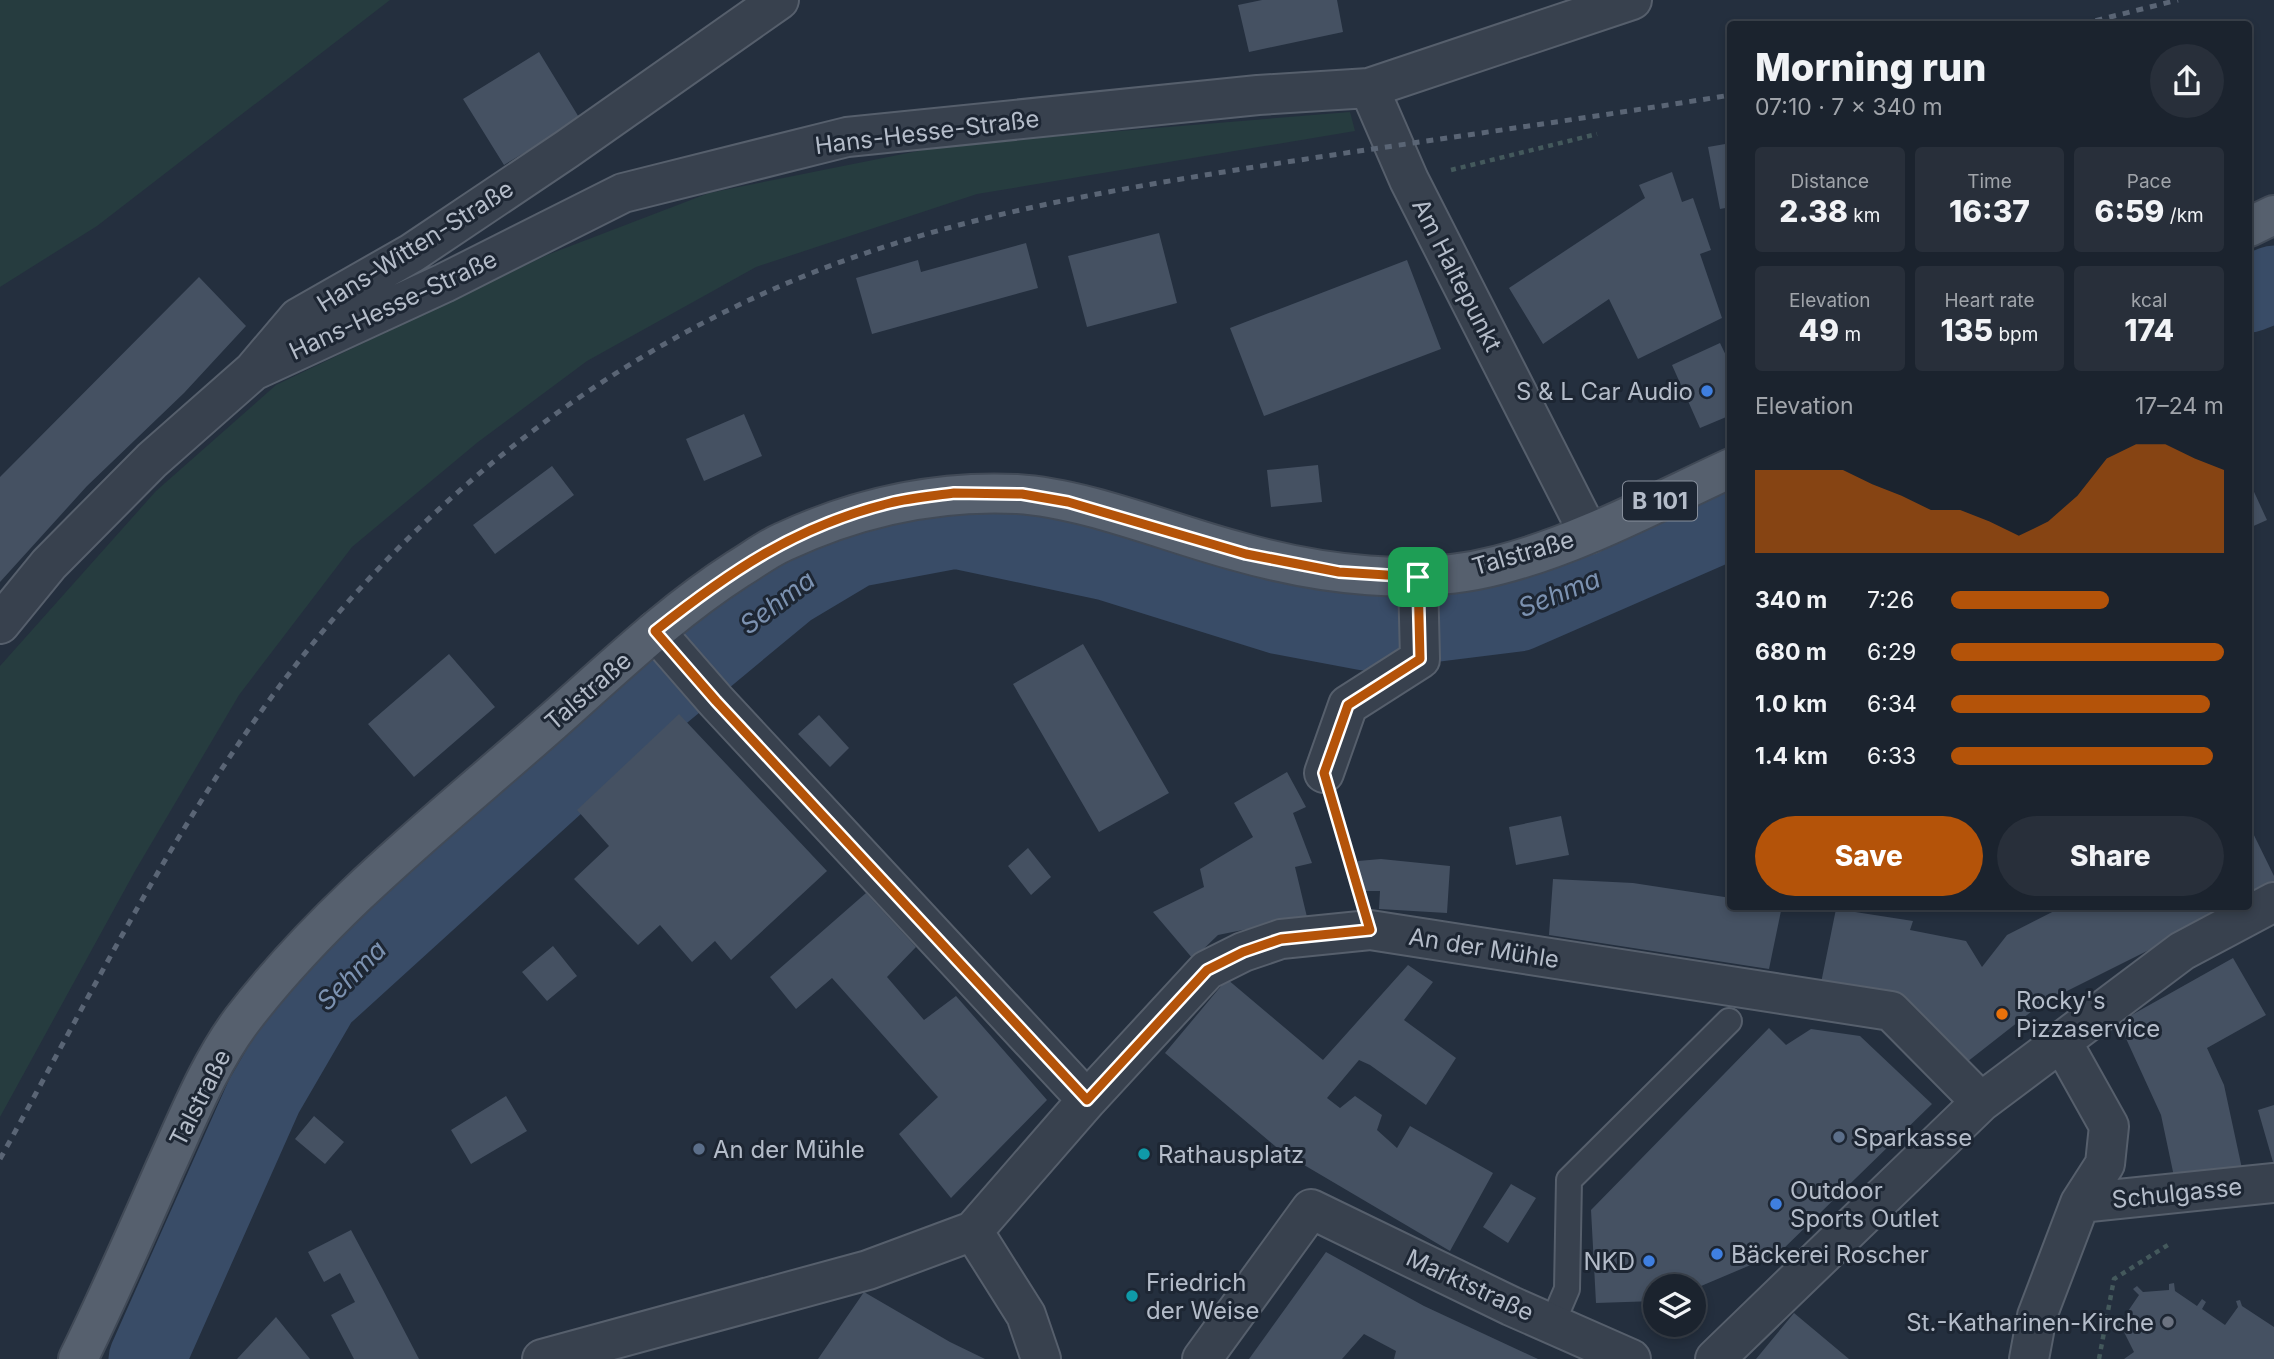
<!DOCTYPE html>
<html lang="en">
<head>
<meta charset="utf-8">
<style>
	:root { --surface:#1b232e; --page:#282f3a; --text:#f1f3f6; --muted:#a0a4aa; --line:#39404a; --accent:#b45309 }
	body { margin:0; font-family:Inter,sans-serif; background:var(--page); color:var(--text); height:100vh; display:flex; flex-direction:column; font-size:26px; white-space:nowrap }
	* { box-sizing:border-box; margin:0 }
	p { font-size:23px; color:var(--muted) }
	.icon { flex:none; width:38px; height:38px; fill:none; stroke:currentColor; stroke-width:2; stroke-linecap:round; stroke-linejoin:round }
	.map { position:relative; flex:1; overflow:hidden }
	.sheet { position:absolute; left:1727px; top:21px; width:525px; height:889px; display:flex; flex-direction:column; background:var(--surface); border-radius:7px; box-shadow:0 4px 10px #0003,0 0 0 2px var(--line) }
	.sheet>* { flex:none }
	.tools { position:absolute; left:1643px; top:1274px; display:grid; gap:14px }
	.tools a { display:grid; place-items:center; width:63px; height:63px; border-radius:50%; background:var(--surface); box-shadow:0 4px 10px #0003,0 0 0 2px var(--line); font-size:35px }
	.pin { position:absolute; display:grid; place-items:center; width:60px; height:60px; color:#fff; margin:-30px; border-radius:14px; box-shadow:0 4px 10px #0006 }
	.round { display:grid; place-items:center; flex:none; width:74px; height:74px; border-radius:37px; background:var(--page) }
	.head { display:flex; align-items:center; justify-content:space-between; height:119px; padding:0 28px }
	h1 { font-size:38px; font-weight:800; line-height:52px }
	.figures { display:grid; grid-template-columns:repeat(3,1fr); gap:10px; height:119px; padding:7px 28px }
	.figures div { display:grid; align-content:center; border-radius:7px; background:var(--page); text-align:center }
	.figures b { font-size:30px; font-weight:800 }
	.figures small { font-size:19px; font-weight:400 }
	.figures p { font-size:19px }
	.chart { height:196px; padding:14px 28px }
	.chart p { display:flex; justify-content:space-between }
	.chart svg { width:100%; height:126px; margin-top:7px; fill:var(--accent); opacity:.7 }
	.cta { display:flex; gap:14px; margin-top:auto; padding:14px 28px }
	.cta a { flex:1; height:80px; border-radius:42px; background:var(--accent); color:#fff; font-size:28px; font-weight:800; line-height:80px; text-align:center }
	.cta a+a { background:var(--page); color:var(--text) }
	ul { padding:0 28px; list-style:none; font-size:23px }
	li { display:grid; grid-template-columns:112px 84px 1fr; align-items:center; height:52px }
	li i { height:18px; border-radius:9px; background:var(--accent) }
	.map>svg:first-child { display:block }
	.green { fill:#263c3f }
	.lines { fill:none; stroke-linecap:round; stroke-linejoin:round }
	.river { stroke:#394c67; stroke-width:77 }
	.building { fill:#455162 }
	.lane-casing { stroke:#565f6c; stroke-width:28 }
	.street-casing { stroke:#565f6c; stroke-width:42 }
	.primary-casing { stroke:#414a57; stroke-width:42 }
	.path { stroke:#44595c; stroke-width:4.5; stroke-dasharray:5 5; stroke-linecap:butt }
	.lane { stroke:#38414e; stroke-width:24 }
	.street { stroke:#38414e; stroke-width:38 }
	.primary { stroke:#56606e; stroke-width:38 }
	.rail { stroke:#5a6575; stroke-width:5; stroke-dasharray:7 7; stroke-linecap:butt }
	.route-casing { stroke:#fff; stroke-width:14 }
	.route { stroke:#b45309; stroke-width:9 }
	.shop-dot { fill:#3f7fe0; stroke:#1d2633; stroke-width:2.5 }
	.food-dot { fill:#e8710a; stroke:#1d2633; stroke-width:2.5 }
	.service-dot { fill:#5c6f8a; stroke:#1d2633; stroke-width:2.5 }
	.culture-dot { fill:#0f9aa8; stroke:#1d2633; stroke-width:2.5 }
	.worship-dot { fill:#6b7280; stroke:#1d2633; stroke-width:2.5 }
	.labels { text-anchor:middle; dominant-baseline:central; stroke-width:6; stroke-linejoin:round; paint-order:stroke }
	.shield { fill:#1d2633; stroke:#878f9c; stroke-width:2 }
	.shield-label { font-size:23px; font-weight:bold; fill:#b4bcc9 }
	.street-label { font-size:24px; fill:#b4bcc9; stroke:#1d2633 }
	.poi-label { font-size:24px; fill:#b4bcc9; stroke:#1d2633; text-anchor:start }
	.water-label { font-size:26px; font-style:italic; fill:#7c92b1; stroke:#1d2633 }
</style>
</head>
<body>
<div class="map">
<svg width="2274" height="1359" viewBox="0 0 2274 1359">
	<rect width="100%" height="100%" fill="#242f3e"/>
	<!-- green -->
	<path class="green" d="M 0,0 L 390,0 L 97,226 L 0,287 Z
		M 1350,112 L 1355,131 L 977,194 L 756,267 L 587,361 L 478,442 L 352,547 L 239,695 L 135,871 L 0,1117 L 0,666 L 156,491 L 276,385 L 547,255 L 709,193 L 948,145 Z"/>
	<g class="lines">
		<!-- river -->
		<path class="river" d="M 2249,294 L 2274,284
			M 147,1359 L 264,1096 L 321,998 L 594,750 L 788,589 L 855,549 L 956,530 L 1107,562 L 1280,616 L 1365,632 L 1518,613 L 1731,520"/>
	</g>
	<!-- building -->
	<path class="building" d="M 1262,0 L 1337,0 L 1343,32 L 1249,52 L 1238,5 Z
		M 539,52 L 580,119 L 504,165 L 463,99 Z
		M 1731,143 L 1731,207 L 1720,209 L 1708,147 Z
		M 1672,172 L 1682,202 L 1693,198 L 1711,250 L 1700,254 L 1722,318 L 1638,359 L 1609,299 L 1543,344 L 1509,288 L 1645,198 L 1639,185 Z
		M 1159,233 L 1177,303 L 1087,327 L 1068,256 Z
		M 1026,243 L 1038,288 L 872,334 L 856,278 L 918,260 L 921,272 Z
		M 1407,260 L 1441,349 L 1264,416 L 1230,328 Z
		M 199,277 L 246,326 L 184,393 L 87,486 L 0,582 L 0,477 Z
		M 1720,343 L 1731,366 L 1731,415 L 1700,428 L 1672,365 Z
		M 744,414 L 762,456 L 704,481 L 686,439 Z
		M 1318,465 L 1322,502 L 1271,507 L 1267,470 Z
		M 552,466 L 574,495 L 495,554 L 473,525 Z
		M 2249,481 L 2267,520 L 2249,528 Z
		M 1083,644 L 1169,793 L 1099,832 L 1013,684 Z
		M 449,654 L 495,707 L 414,777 L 368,724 Z
		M 679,714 L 827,871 L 731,960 L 715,941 L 692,962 L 660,925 L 638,945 L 574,879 L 609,846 L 577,810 Z
		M 819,715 L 849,748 L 830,767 L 798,734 Z
		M 1287,772 L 1306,807 L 1293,813 L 1312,863 L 1295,867 L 1307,917 L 1218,935 L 1193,959 L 1153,912 L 1204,887 L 1200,869 L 1253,837 L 1234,803 Z
		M 1561,816 L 1569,855 L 1516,865 L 1509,827 Z
		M 2249,825 L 2274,876 L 2274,888 L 2249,901 Z
		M 1028,848 L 1051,877 L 1031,895 L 1008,866 Z
		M 1381,859 L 1450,866 L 1447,913 L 1379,909 L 1380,891 L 1358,891 L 1358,861 Z
		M 1553,879 L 1633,883 L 1731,898 L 1731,906 L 1782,906 L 1769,969 L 1549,935 Z
		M 866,893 L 916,947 L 887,977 L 924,1020 L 956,996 L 1047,1100 L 951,1198 L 899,1134 L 938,1097 L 832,978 L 796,1009 L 770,977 Z
		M 2064,906 L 2237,906 L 2041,1004 L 1967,1062 L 1821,983 L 1836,909 L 1913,921 L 1910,930 L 1966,941 L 1982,967 L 2007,935 Z
		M 553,946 L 577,976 L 547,1001 L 522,972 Z
		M 2233,958 L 2266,1015 L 2207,1048 L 2224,1085 L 2244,1178 L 2176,1186 L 2161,1115 L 2123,1032 L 2128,1017 Z
		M 1408,965 L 1433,982 L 1404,1020 L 1456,1058 L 1426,1105 L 1370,1065 L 1359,1060 L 1327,1098 L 1340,1108 L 1355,1096 L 1382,1115 L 1377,1130 L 1397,1148 L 1410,1126 L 1493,1173 L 1450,1251 L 1282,1152 L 1165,1053 L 1227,979 L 1323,1060 Z
		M 1769,1028 L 1786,1045 L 1811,1029 L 1860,1036 L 1932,1104 L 1779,1253 L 1694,1289 L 1694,1286 L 1656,1286 L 1656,1301 L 1596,1303 L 1591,1210 Z
		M 506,1096 L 527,1131 L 471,1164 L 451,1130 Z
		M 2274,1105 L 2274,1162 L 2273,1162 L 2258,1110 Z
		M 314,1116 L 344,1142 L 325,1164 L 295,1139 Z
		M 1511,1184 L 1536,1198 L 1508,1243 L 1483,1227 Z
		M 351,1230 L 382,1288 L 419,1359 L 354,1359 L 331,1315 L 355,1302 L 340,1273 L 324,1282 L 308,1252 Z
		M 1326,1252 L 1424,1306 L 1538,1359 L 1394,1359 L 1396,1351 L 1364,1334 L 1342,1359 L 1249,1359 Z
		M 2174,1283 L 2175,1291 L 2197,1306 L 2202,1299 L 2206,1302 L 2202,1309 L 2225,1325 L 2238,1307 L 2236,1301 L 2240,1300 L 2242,1306 L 2274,1327 L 2274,1359 L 2124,1359 L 2134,1352 L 2121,1326 L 2113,1325 L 2113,1320 L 2122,1320 L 2139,1295 L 2133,1289 L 2137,1286 L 2143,1292 L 2169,1290 L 2169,1284 Z
		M 864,1292 L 950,1342 L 985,1359 L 818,1359 Z
		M 1794,1313 L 1849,1359 L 1756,1359 Z
		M 276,1317 L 310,1359 L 237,1359 Z"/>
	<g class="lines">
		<defs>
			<path id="lane" d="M 1552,1324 L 1567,1289 L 1569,1180 L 1729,1021"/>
			<path id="street" d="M 1369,88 L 1409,180 L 1589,534
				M 253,371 L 444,283 L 623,193 L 847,137 L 1258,95 L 1369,88 L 1632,0
				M 0,624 L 49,564 L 152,460 L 253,371 L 298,318 L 412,253 L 567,149 L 779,0
				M 655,631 L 716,701 L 1087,1100
				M 1324,773 L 1348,705 L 1420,659 L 1418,577
				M 2080,1203 L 2274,1183
				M 973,1231 L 1026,1315 L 1041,1359
				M 542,1359 L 868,1270 L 973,1231 L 1087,1100 L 1207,970 L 1243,952 L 1281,939 L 1370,930 L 1891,1011 L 1981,1102
				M 1202,1359 L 1311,1209 L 1511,1306 L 1631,1359
				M 1715,1359 L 1981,1102 L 2182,951 L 2274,902
				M 2029,1359 L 2037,1316 L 2080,1203 L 2105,1164 L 2109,1126 L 2062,1042"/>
			<path id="primary" d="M 2249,227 L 2274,215
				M 78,1359 C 109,1296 137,1232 165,1168 C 188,1118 209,1064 242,1020 C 329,906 446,816 552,722 C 612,669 671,612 738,569 C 753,560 767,549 783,542 C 858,507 934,490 1017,494 C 1086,498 1171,534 1240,552 C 1321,575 1416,587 1499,565 C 1580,544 1655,503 1731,468"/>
		</defs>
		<!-- lane casing -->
		<use href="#lane" class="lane-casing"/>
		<!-- street casing -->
		<use href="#street" class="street-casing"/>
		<!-- primary casing -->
		<use href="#primary" class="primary-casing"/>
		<!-- path -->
		<path class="path" d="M 1451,170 L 1597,134
			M 1334,810 L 1358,889
			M 2099,1359 L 2114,1279 L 2171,1243"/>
		<!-- lane -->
		<use href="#lane" class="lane"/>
		<!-- street -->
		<use href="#street" class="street"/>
		<!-- primary -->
		<use href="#primary" class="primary"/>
		<!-- rail -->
		<path class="rail" d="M 2082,24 L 2178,0
			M 0,1159 C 96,986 185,802 310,647 C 453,469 647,328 863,254 C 994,209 1130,187 1267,165 C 1422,141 1576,120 1731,95"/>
	</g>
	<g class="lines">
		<defs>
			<path id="route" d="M 954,493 L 1022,494 L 1068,502 L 1246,554 L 1339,572 L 1418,577 L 1420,659 L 1348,705 L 1324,773 L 1370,930 L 1281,939 L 1243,952 L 1207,970 L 1087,1100 L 716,701 L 655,631 C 729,572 796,526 890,503 C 910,498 933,496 954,493 Z"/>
		</defs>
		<!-- route casing -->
		<use href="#route" class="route-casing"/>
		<!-- route -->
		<use href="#route" class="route"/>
	</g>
	<!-- markers -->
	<g class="shop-dot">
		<circle cx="1707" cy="391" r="7"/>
		<circle cx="1776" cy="1204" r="7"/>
		<circle cx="1717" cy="1254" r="7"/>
		<circle cx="1649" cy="1261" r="7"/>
	</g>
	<circle class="food-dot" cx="2002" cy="1014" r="7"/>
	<g class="service-dot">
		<circle cx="1839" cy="1137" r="7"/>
		<circle cx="699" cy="1149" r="7"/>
	</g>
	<g class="culture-dot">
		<circle cx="1144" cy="1154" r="7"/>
		<circle cx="1132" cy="1296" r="7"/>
	</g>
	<circle class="worship-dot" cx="2168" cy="1322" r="7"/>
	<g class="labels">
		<!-- shield labels -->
		<rect class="shield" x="1623" y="481.5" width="74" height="39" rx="5"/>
		<g class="shield-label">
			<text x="1660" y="501">B 101</text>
		</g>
		<!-- street labels -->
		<g class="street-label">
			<text transform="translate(927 132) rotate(-7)">Hans-Hesse-Straße</text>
			<text transform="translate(415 246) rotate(-32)">Hans-Witten-Straße</text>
			<text transform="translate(1457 275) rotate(63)">Am Haltepunkt</text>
			<text transform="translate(393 305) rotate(-25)">Hans-Hesse-Straße</text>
			<text transform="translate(1523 553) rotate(-16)">Talstraße</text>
			<text transform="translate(588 691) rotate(-41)">Talstraße</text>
			<text transform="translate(1484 948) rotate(9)">An der Mühle</text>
			<text transform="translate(200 1098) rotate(-63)">Talstraße</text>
			<text transform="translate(2177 1193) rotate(-6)">Schulgasse</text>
			<text transform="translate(1470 1285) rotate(25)">Marktstraße</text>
		</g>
		<!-- poi labels -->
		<g class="poi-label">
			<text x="1693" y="391" text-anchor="end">S &amp; L Car Audio</text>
			<text x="2016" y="1000">Rocky's<tspan x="2016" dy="28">Pizzaservice</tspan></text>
			<text x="1853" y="1137">Sparkasse</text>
			<text x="713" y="1149">An der Mühle</text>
			<text x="1158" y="1154">Rathausplatz</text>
			<text x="1790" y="1190">Outdoor<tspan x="1790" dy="28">Sports Outlet</tspan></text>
			<text x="1731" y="1254">Bäckerei Roscher</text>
			<text x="1635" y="1261" text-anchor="end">NKD</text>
			<text x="1146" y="1282">Friedrich<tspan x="1146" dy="28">der Weise</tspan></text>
			<text x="2154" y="1322" text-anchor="end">St.-Katharinen-Kirche</text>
		</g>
		<!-- water labels -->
		<g class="water-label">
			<text transform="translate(1559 593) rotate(-22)">Sehma</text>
			<text transform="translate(777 602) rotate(-37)">Sehma</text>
			<text transform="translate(351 975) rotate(-45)">Sehma</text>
		</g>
	</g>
</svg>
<div class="tools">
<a><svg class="icon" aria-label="layers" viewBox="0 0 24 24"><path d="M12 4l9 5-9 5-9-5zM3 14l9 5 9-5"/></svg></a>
</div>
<div class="pin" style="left:1418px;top:577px;background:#1e9e55"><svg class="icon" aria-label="arrive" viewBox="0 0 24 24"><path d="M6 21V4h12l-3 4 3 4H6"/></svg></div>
<section class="sheet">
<div class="head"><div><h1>Morning run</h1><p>07:10 · 7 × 340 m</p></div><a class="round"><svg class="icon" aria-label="share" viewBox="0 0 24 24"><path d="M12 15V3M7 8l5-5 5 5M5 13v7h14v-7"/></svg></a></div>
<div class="figures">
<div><p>Distance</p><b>2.38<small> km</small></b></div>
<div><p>Time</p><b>16:37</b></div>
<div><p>Pace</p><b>6:59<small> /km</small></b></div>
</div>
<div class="figures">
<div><p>Elevation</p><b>49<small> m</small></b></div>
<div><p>Heart rate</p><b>135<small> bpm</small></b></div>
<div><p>kcal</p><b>174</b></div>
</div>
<div class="chart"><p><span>Elevation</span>17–24 m</p>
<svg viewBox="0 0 160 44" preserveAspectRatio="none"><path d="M0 44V15L10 15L20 15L30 15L40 20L50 24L60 29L70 29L80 33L90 38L100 33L110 24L120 11L130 6L140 6L150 11L160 15V44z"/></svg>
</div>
<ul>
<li><b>340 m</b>7:26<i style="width:58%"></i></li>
<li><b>680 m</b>6:29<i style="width:100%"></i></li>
<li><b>1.0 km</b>6:34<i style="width:95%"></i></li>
<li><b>1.4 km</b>6:33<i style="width:96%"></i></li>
</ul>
<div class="cta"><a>Save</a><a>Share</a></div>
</section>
</div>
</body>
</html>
